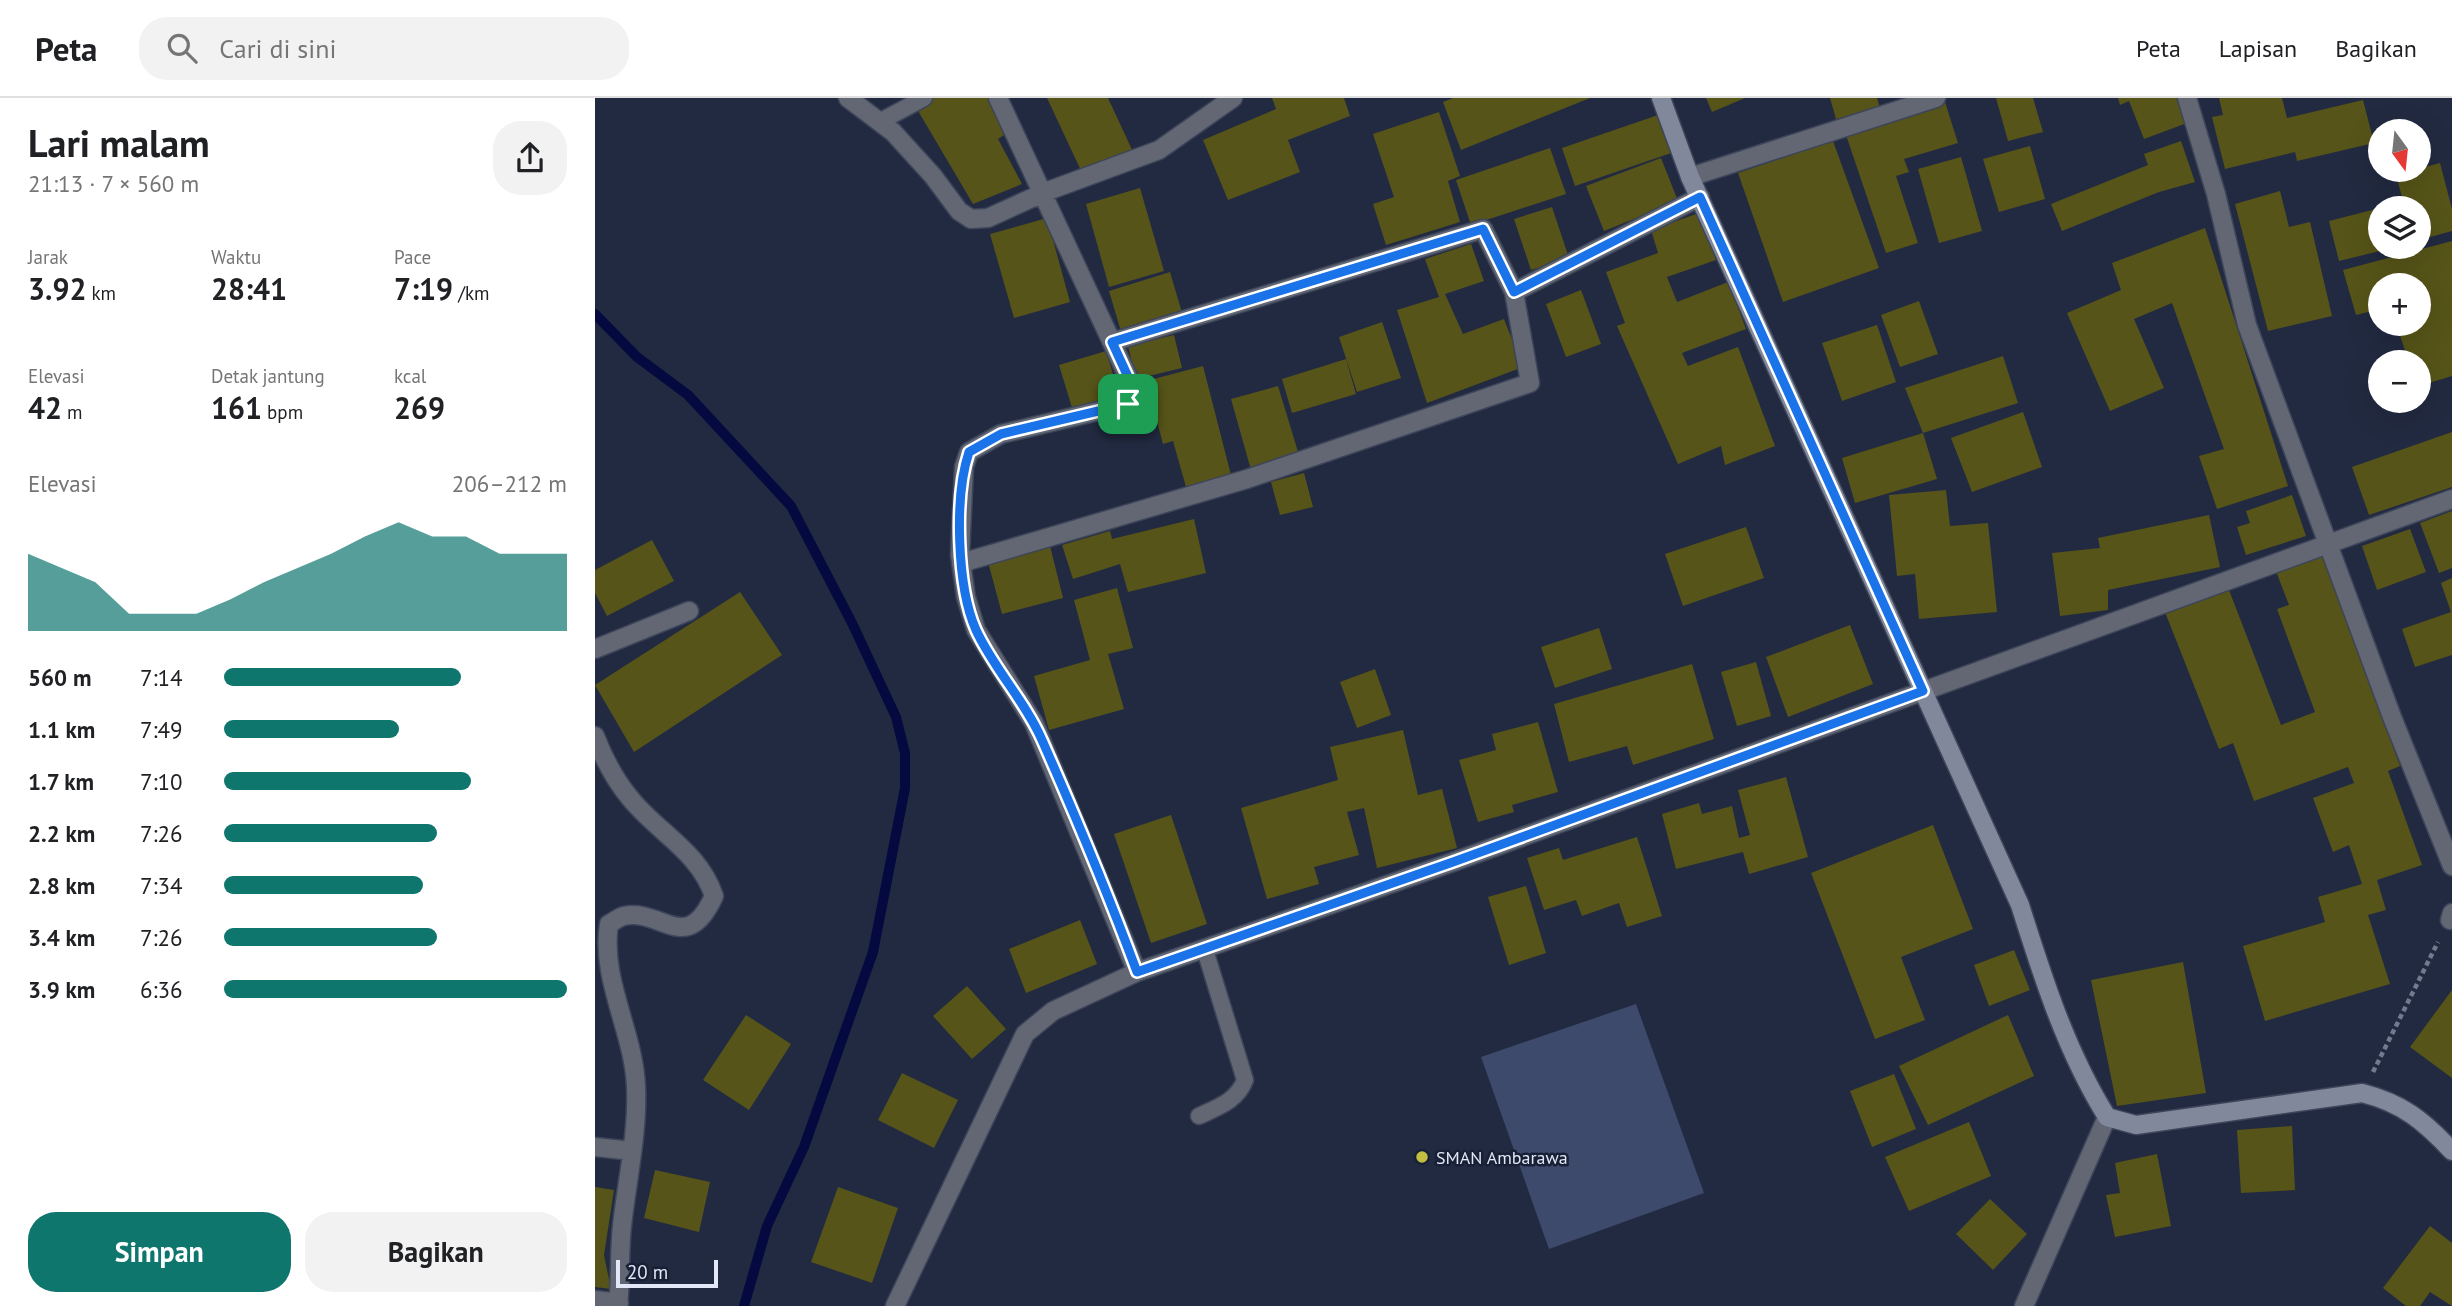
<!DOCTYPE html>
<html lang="id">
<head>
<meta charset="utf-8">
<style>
	:root { --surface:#fff; --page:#f2f2f2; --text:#202124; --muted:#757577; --line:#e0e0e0; --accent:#0f766e }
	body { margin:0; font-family:"PT Sans",sans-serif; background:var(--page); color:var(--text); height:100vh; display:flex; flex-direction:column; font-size:26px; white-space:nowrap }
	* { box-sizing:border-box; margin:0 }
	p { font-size:23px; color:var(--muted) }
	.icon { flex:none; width:38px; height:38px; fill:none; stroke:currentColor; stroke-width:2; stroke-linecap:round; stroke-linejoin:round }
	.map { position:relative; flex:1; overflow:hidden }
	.side { display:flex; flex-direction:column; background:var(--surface); width:595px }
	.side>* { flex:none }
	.needle { width:46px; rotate:165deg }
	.buttons { position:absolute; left:1773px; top:21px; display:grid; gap:14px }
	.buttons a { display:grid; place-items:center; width:63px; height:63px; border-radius:50%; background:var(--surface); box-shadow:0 7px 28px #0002; font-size:35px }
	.scale { position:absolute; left:21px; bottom:18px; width:102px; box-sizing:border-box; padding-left:7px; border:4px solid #e2e8f7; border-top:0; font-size:19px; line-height:24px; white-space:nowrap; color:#e2e8f7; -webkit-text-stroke:5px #182036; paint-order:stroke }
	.pin { position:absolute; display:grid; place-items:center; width:60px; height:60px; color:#fff; margin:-30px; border-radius:14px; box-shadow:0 4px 10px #0006 }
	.round { display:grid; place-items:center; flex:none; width:74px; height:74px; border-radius:28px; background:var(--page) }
	.headline { display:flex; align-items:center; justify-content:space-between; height:119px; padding:0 28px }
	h1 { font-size:38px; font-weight:700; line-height:52px }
	.figures { display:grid; grid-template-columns:repeat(3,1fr); gap:10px; height:119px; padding:7px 28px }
	.figures div { display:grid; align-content:center }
	.figures b { font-size:30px; font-weight:700 }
	.figures small { font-size:19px; font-weight:400 }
	.figures p { font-size:19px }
	.chart { height:196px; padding:14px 28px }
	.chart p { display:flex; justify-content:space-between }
	.chart svg { width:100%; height:126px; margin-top:7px; fill:var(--accent); opacity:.7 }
	.action { display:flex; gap:14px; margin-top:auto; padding:14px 28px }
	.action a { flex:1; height:80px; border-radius:28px; background:var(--accent); color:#fff; font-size:28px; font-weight:700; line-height:80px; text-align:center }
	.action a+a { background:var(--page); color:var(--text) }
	ul { padding:0 28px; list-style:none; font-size:23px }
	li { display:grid; grid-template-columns:112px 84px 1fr; align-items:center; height:52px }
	li i { height:18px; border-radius:9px; background:var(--accent) }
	header { display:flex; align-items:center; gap:42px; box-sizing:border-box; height:98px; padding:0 35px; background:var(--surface); border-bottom:2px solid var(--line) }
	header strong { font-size:33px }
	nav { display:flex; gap:38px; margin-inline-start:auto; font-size:24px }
	.search { width:490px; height:63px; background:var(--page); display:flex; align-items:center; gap:18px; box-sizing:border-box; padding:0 24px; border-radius:28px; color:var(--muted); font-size:26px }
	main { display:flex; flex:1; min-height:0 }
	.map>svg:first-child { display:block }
	.green { fill:#3d4a6c }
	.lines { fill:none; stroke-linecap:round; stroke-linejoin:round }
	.stream { stroke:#04093f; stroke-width:10 }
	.building { fill:#565418 }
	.lane-casing { stroke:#3d455a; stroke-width:19 }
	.street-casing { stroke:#3d455a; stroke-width:21 }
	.secondary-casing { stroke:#3d455a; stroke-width:21 }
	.path { stroke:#737a8e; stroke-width:4.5; stroke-dasharray:5 3.5; stroke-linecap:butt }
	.lane { stroke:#626773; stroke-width:16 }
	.street { stroke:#626773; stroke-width:18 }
	.secondary { stroke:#81889b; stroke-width:18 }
	.route-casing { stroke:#fff; stroke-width:14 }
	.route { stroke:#1a73e8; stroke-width:9 }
	.poi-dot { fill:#c1be40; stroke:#182036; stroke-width:2.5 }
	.labels { text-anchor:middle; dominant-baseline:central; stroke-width:5; stroke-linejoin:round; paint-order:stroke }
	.poi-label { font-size:18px; fill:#e2e8f7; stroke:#182036; text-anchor:start }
</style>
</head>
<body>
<header>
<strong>Peta</strong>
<div class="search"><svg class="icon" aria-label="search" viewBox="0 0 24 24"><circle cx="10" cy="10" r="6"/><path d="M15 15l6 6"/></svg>Cari di sini</div>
<nav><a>Peta</a><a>Lapisan</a><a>Bagikan</a></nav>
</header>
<main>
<section class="side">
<div class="headline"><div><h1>Lari malam</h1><p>21:13 · 7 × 560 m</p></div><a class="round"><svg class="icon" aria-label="share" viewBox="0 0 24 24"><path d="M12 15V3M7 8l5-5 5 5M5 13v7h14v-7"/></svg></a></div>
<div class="figures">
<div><p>Jarak</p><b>3.92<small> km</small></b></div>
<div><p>Waktu</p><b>28:41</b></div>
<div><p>Pace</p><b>7:19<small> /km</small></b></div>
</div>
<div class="figures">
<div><p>Elevasi</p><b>42<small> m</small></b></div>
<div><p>Detak jantung</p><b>161<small> bpm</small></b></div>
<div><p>kcal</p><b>269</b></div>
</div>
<div class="chart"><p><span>Elevasi</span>206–212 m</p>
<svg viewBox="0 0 160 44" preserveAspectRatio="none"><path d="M0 44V17L10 22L20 27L30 38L40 38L50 38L60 33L70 27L80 22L90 17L100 11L110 6L120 11L130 11L140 17L150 17L160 17V44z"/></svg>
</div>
<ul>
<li><b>560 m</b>7:14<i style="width:69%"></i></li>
<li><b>1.1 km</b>7:49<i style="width:51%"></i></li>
<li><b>1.7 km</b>7:10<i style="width:72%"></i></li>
<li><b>2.2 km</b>7:26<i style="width:62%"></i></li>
<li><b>2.8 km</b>7:34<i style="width:58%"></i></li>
<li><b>3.4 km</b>7:26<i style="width:62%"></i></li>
<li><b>3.9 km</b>6:36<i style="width:100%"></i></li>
</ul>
<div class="action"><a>Simpan</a><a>Bagikan</a></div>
</section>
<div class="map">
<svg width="1857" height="1208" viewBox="0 0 1857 1208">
	<rect width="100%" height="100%" fill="#222a41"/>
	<!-- green -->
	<path class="green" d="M 1041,906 L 1109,1095 L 954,1151 L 886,959 Z"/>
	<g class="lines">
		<!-- stream -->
		<path class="stream" d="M 0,216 L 42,259 L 93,297 L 196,408 L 257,525 L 301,619 L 310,655 L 310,690 L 278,854 L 209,1049 L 172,1128 L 149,1208"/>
	</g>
	<!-- building -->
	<path class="building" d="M 331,0 L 397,0 L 415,33 L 403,41 L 427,86 L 378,106 L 319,6 Z
		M 452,0 L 513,0 L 539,56 L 489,79 Z
		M 677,0 L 749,0 L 755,18 L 693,42 L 705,74 L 633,102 L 608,42 L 681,11 Z
		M 858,0 L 995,0 L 866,52 L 848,4 Z
		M 1111,0 L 1150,0 L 1117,14 Z
		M 1235,0 L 1282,0 L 1285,10 L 1241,21 Z
		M 1401,0 L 1438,0 L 1448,34 L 1413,43 Z
		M 1523,0 L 1583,0 L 1592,25 L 1549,41 L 1534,3 L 1525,7 Z
		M 1624,0 L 1687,0 L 1692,20 L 1768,2 L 1779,45 L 1702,63 L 1700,54 L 1630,71 L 1617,19 L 1628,17 Z
		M 1350,4 L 1363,45 L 1309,61 L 1314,74 L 1301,78 L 1323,145 L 1291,155 L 1251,37 Z
		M 844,14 L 865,78 L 853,83 L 865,124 L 791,147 L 778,106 L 799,99 L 778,36 Z
		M 1066,16 L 1079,54 L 980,88 L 967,50 Z
		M 1238,43 L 1284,170 L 1188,204 L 1143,75 Z
		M 1586,43 L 1600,84 L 1564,94 L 1467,133 L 1456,106 L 1553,67 L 1549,56 Z
		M 1435,48 L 1450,101 L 1404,114 L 1388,61 Z
		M 955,50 L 971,96 L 876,127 L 861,82 Z
		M 1366,59 L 1387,133 L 1344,145 L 1323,71 Z
		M 1066,60 L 1083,103 L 1009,133 L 991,88 Z
		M 1845,65 L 1857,111 L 1857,133 L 1824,142 L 1824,110 L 1810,110 L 1801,77 Z
		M 545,90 L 569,173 L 514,189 L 491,106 Z
		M 1685,93 L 1694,129 L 1715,124 L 1737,218 L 1673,233 L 1640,106 Z
		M 957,109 L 974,160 L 936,172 L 919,121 Z
		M 1785,110 L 1785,149 L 1797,150 L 1744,163 L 1734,123 Z
		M 1104,115 L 1121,162 L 1072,179 L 1082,204 L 1133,184 L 1151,231 L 1087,255 L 1093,268 L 1143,249 L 1180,348 L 1130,367 L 1126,348 L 1083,366 L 1022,228 L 1030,225 L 1011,174 L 1063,155 L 1056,132 Z
		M 452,120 L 475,204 L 419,220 L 395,136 Z
		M 1610,130 L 1693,388 L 1622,411 L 1604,358 L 1629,351 L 1577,205 L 1539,221 L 1569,290 L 1515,313 L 1472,215 L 1526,192 L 1517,165 Z
		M 1857,143 L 1857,278 L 1824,288 L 1824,264 L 1814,264 L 1801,226 L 1824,226 L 1824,187 L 1785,187 L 1785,211 L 1761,217 L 1748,172 Z
		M 876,146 L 889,183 L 850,196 L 868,236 L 909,221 L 928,269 L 832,305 L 802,212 L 844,199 L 830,161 Z
		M 575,174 L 588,218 L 527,237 L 514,193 Z
		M 986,192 L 1006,246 L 971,259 L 951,206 Z
		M 1324,203 L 1343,256 L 1305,269 L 1286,217 Z
		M 787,224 L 806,280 L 762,294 L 744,239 Z
		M 1282,227 L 1301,284 L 1247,303 L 1227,245 Z
		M 579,237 L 587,270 L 541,281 L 533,248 Z
		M 511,253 L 525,299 L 478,313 L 464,267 Z
		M 1408,258 L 1423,305 L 1328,335 L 1310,290 Z
		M 751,261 L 761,296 L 697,315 L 687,281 Z
		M 608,268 L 636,377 L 591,389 L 578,343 L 568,346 L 551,283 Z
		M 683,288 L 704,357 L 656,372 L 636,301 Z
		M 1428,314 L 1447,369 L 1377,394 L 1356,340 Z
		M 1857,334 L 1857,389 L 1774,417 L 1757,369 Z
		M 1328,335 L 1342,381 L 1260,405 L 1247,360 Z
		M 709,375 L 718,409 L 685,417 L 676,384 Z
		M 1351,392 L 1355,428 L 1393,425 L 1402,514 L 1324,521 L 1320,476 L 1302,478 L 1294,397 Z
		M 1697,397 L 1711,438 L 1651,457 L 1642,429 L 1655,425 L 1651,413 Z
		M 1857,413 L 1857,470 L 1844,475 L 1825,425 Z
		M 1614,417 L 1625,469 L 1513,492 L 1513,512 L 1465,518 L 1457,455 L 1505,450 L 1503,440 Z
		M 599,421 L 611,475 L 533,494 L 525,466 L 478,481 L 467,447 L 515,433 L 517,441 Z
		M 1151,429 L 1169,480 L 1088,508 L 1070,456 Z
		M 1815,431 L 1831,474 L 1782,492 L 1767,448 Z
		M 57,442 L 79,483 L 12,518 L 0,495 L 0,472 Z
		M 455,448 L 468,500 L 407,516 L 393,464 Z
		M 1725,451 L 1805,668 L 1793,673 L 1827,767 L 1782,782 L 1791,812 L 1773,817 L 1795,886 L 1670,923 L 1648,848 L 1730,824 L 1723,799 L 1767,786 L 1754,747 L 1738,754 L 1718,700 L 1759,685 L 1753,669 L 1659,703 L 1638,645 L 1624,651 L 1570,514 L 1634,492 L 1686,627 L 1720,614 L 1682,511 L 1694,507 L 1679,468 Z
		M 1857,480 L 1857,557 L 1820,569 L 1807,531 L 1856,514 L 1846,485 Z
		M 522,490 L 538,550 L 513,556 L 529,611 L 454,632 L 439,578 L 495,562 L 479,502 Z
		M 145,494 L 187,557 L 39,654 L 0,587 Z
		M 1255,527 L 1278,586 L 1193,619 L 1171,559 Z
		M 1004,530 L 1017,571 L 960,590 L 946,549 Z
		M 1161,564 L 1176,618 L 1142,628 L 1126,574 Z
		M 1097,566 L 1119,641 L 1038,667 L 1032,648 L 974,664 L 959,606 Z
		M 780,571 L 796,617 L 762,630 L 745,584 Z
		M 943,624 L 963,694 L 917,707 L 919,714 L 883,724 L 864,662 L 901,652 L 897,636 Z
		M 808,632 L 823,697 L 847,691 L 862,750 L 782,770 L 769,710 L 752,714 L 764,757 L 719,769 L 724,786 L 672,801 L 646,710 L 743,682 L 735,649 Z
		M 1191,679 L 1213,759 L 1154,776 L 1148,754 L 1081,771 L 1067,716 L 1104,705 L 1107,716 L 1137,708 L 1144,740 L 1155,737 L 1143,692 Z
		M 576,717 L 612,826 L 556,845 L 519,736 Z
		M 1338,727 L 1378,831 L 1306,859 L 1330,922 L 1280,941 L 1216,775 Z
		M 1042,739 L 1067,818 L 1032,829 L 1024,805 L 987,818 L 981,802 L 949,812 L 932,760 L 964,750 L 968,762 Z
		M 931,788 L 951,855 L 914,867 L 893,799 Z
		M 485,822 L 502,866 L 431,895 L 414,851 Z
		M 1419,852 L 1435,892 L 1394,908 L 1379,867 Z
		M 1588,864 L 1611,995 L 1522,1008 L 1496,882 Z
		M 372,888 L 411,931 L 377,961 L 338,918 Z
		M 1857,892 L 1857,980 L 1815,949 Z
		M 151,917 L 196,946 L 154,1012 L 108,982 Z
		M 1413,917 L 1439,978 L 1333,1027 L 1304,968 Z
		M 307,975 L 363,1002 L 339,1050 L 283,1022 Z
		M 1299,976 L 1321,1031 L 1277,1049 L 1255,993 Z
		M 1374,1024 L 1396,1078 L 1314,1113 L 1290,1059 Z
		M 1697,1028 L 1700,1092 L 1646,1095 L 1642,1032 Z
		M 1562,1056 L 1576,1128 L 1520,1139 L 1511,1097 L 1525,1095 L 1520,1065 Z
		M 60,1072 L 115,1084 L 104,1134 L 49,1120 Z
		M 0,1089 L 19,1092 L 9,1157 L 16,1191 L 0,1189 Z
		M 243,1089 L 303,1110 L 277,1185 L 216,1164 Z
		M 1395,1101 L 1432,1136 L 1398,1172 L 1361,1136 Z
		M 1835,1128 L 1857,1145 L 1857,1208 L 1835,1194 L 1825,1208 L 1811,1208 L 1788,1190 Z"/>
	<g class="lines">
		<defs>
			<path id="lane" d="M 284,24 L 329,0
				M 604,1018 C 623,1009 642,1003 650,982 L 610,852"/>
			<path id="street" d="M 253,0 L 298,34 L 338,78 L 364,113 L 376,121 L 393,120 L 450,94 L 564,52 L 638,0
				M 403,0 L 540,294 L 540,302 L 533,306 L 406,336 L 374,354 L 369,369 L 365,457 L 371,499 L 381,532 L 439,625 L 542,874
				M 1592,0 L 1621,96 L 1652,227 L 1797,619 L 1857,768
				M 1095,79 L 1341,0
				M 919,194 L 1105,99
				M 366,465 L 652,381 L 935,285 L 919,194 L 888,131 L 517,244
				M 0,551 L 94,513
				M 0,638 C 9,661 19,681 35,700 C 63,735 104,753 119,798 C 91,859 67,810 29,818 C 24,819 18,824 14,826 C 5,881 39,934 41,989 C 43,1035 32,1082 27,1128 C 24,1154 26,1181 23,1208
				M 1855,822 L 1857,815
				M 0,1049 L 37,1053
				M 0,1202 L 24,1205
				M 300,1208 L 430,936 L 458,913 L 542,874 L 858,764 L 1857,401
				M 1429,1208 L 1512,1019"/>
			<path id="secondary" d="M 1066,0 L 1095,79 L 1425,807 C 1448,880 1471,953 1512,1019 L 1541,1027 L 1767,995 C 1807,1005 1829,1023 1857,1053"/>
		</defs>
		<!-- lane casing -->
		<use href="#lane" class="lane-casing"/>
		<!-- street casing -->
		<use href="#street" class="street-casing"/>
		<!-- secondary casing -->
		<use href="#secondary" class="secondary-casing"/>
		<!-- path -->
		<path class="path" d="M 1778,974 L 1843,844"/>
		<!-- lane -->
		<use href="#lane" class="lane"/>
		<!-- street -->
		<use href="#street" class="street"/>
		<!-- secondary -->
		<use href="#secondary" class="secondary"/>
	</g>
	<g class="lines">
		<defs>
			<path id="route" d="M 1105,99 L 1328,593 L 858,764 L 542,874 C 513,796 481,719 447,642 C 430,603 399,571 381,532 C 362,489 359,399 374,354 L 406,336 L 533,306 L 540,302 L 540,294 L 517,244 L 888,131 L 919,194 Z"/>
		</defs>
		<!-- route casing -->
		<use href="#route" class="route-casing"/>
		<!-- route -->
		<use href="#route" class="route"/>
	</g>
	<!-- markers -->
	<circle class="poi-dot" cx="827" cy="1059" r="7"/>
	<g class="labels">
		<!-- poi labels -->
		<g class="poi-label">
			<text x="841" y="1059">SMAN Ambarawa</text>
		</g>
	</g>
</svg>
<div class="buttons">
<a><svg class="needle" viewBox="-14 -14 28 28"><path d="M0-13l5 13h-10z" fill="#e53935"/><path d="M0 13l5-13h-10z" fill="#757577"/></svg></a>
<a><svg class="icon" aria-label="layers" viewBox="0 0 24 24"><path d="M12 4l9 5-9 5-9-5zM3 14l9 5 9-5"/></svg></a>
<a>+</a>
<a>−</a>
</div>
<div class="scale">20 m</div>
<div class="pin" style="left:533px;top:306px;background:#1e9e55"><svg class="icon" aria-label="arrive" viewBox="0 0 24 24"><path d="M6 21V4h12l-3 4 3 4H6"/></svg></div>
</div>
</main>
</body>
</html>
